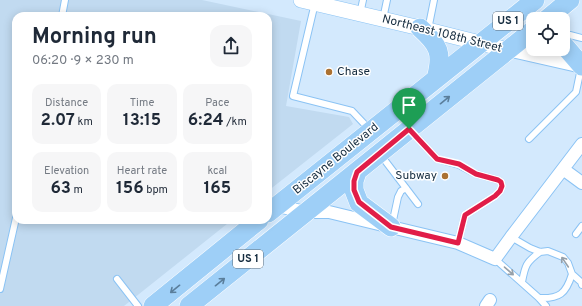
<!DOCTYPE html>
<html lang="en">
<head>
<meta charset="utf-8">
<style>
	:root { --surface:#fff; --page:#f6f6f7; --text:#1f2937; --muted:#747a83 }
	body { margin:0; font-family:Overpass,sans-serif; background:var(--page); color:var(--text); height:100vh; display:flex; flex-direction:column; font-size:15px; white-space:nowrap }
	* { box-sizing:border-box; margin:0 }
	p { font-size:13px; color:var(--muted) }
	.icon { flex:none; width:22px; height:22px; fill:none; stroke:currentColor; stroke-width:2; stroke-linecap:round; stroke-linejoin:round }
	.map { position:relative; flex:1; overflow:hidden }
	.sheet { position:absolute; left:12px; top:12px; width:260px; height:212px; display:flex; flex-direction:column; background:var(--surface); border-radius:12px; box-shadow:0 2px 10px #0003 }
	.sheet>* { flex:none }
	.tools { position:absolute; left:526px; top:12px; display:grid; gap:8px }
	.tools a { display:grid; place-items:center; width:44px; height:44px; border-radius:8px; background:var(--surface); box-shadow:0 2px 10px #0003; font-size:20px }
	.pin { position:absolute; display:grid; place-items:center; width:34px; height:34px; color:#fff; margin:-41px -17px; border-radius:50% 50% 50% 0; rotate:-45deg; box-shadow:0 0 4px #0007 }
	.pin .icon { rotate:45deg }
	.round { display:grid; place-items:center; flex:none; width:42px; height:42px; border-radius:12px; background:var(--page) }
	.headline { display:flex; align-items:center; justify-content:space-between; height:68px; padding:0 20px }
	h1 { font-size:22px; font-weight:700; line-height:30px }
	.figures { display:grid; grid-template-columns:repeat(3,1fr); gap:6px; height:68px; padding:4px 20px }
	.figures div { display:grid; align-content:center; border-radius:10px; background:var(--page); text-align:center }
	.figures b { font-size:17px; font-weight:700 }
	.figures small { font-size:11px; font-weight:400 }
	.figures p { font-size:11px }
	.map>svg:first-child { display:block }
	.built { fill:#c1daf0 }
	.lines { fill:none; stroke-linecap:round; stroke-linejoin:round }
	.service-casing { stroke:#8bc3f4; stroke-width:8 }
	.minor-casing { stroke:#8bc3f4; stroke-width:14 }
	.tertiary-casing { stroke:#8bc3f4; stroke-width:16 }
	.primary-casing { stroke:#fff; stroke-width:20 }
	.service { stroke:#fff; stroke-width:6 }
	.minor { stroke:#fff; stroke-width:12 }
	.tertiary { stroke:#fff; stroke-width:15 }
	.primary { stroke:#9ecff7; stroke-width:19 }
	.oneway { stroke:#5a7e9b }
	.oneway2 { stroke:#96a0a9 }
	.route-casing { stroke:#fff; stroke-width:8 }
	.route { stroke:#e11d48; stroke-width:5 }
	.poi-dot { fill:#ab7131; stroke:#fff; stroke-width:1.5 }
	.labels { text-anchor:middle; dominant-baseline:central; stroke-width:3; stroke-linejoin:round; paint-order:stroke }
	.shield { fill:#fff; stroke:#5b6b79; stroke-width:1 }
	.shield-label { font-size:11px; font-weight:bold; fill:#152c3f }
	.street-label { font-size:12px; fill:#152c3f; stroke:#fff }
	.poi-label { font-size:12px; fill:#152c3f; stroke:#fff; text-anchor:start }
</style>
</head>
<body>
<div class="map">
<svg width="582" height="306" viewBox="0 0 582 306">
	<rect width="100%" height="100%" fill="#d3e9fd"/>
	<!-- built -->
	<path class="built" d="M 0,0 L 202,0 L 301,21 L 286,106 L 349,117 L 353,124 L 268,191 L 268,16 L 16,16 L 16,220 L 232,220 L 124,306 L 0,306 Z"/>
	<g class="lines">
		<defs>
			<path id="service" d="M 315,3 L 293,96 L 352,111 L 370,130
				M 360,14 L 363,0
				M 62,16 L 65,0
				M 383,19 L 387,0
				M 428,30 L 434,0
				M 570,35 L 582,38
				M 410,130 L 437,159 L 459,165 L 476,174 L 498,180 L 501,182 L 502,186 L 500,191 L 495,196 L 465,215 L 458,243
				M 529,139 L 576,92 L 581,68
				M 380,154 L 418,204
				M 392,225 L 398,197 L 401,191 L 406,188
				M 576,234 L 582,226
				M 511,237 L 530,248 L 540,252 L 548,251 L 563,257 L 568,263 L 572,274 L 581,282 L 582,285
				M 495,259 L 539,298 L 546,306
				M 117,279 L 138,306
				M 522,282 C 525,266 526,262 540,252
				M 0,289 L 16,218
				M 539,298 C 559,299 566,294 572,274"/>
			<path id="minor" d="M 508,50 L 582,67
				M 563,169 L 582,183
				M 277,206 L 306,212 L 329,212 L 391,227 L 458,243 L 495,259 L 511,237 L 582,144
				M 486,306 L 490,300"/>
			<path id="tertiary" d="M 301,0 L 420,28 L 508,50"/>
			<path id="primary" d="M 547,19 L 570,0
				M 420,28 C 439,45 443,53 436,79
				M 563,44 L 582,66
				M 357,172 L 354,181 L 354,190 L 359,203 L 391,227
				M 268,213 L 535,0
				M 153,306 L 259,220
				M 189,306 L 533,30"/>
		</defs>
		<!-- service casing -->
		<use href="#service" class="service-casing"/>
		<!-- minor casing -->
		<use href="#minor" class="minor-casing"/>
		<!-- tertiary casing -->
		<use href="#tertiary" class="tertiary-casing"/>
		<!-- primary casing -->
		<use href="#primary" class="primary-casing"/>
		<!-- service -->
		<use href="#service" class="service"/>
		<!-- minor -->
		<use href="#minor" class="minor"/>
		<!-- tertiary -->
		<use href="#tertiary" class="tertiary"/>
		<!-- primary -->
		<use href="#primary" class="primary"/>
	</g>
	<!-- one-way arrows -->
	<defs><path id="oneway-shaft" d="M-6 0H5M1.5-3L5.5 0L1.5 3" fill="none" stroke-width="1.6" stroke-linecap="round" stroke-linejoin="round"/></defs>
	<g class="oneway">
		<use href="#oneway-shaft" transform="translate(445 100) rotate(-39)"/>
		<use href="#oneway-shaft" transform="translate(220 282) rotate(-39)"/>
		<use href="#oneway-shaft" transform="translate(175 289) rotate(141)"/>
	</g>
	<g class="oneway2">
		<use href="#oneway-shaft" transform="translate(565 262) rotate(-124)"/>
		<use href="#oneway-shaft" transform="translate(509 271) rotate(41)"/>
	</g>
	<g class="lines">
		<defs>
			<path id="route" d="M 409,129 L 437,159 L 459,164 L 476,174 L 498,180 L 501,182 L 502,186 L 500,191 L 495,196 L 465,215 L 458,243 L 391,227 L 359,202 L 354,190 L 354,181 L 357,172 Z"/>
		</defs>
		<!-- route casing -->
		<use href="#route" class="route-casing"/>
		<!-- route -->
		<use href="#route" class="route"/>
	</g>
	<!-- markers -->
	<g class="poi-dot">
		<circle cx="329" cy="72" r="4"/>
		<circle cx="445" cy="176" r="4"/>
	</g>
	<g class="labels">
		<!-- shield labels -->
		<g class="shield">
			<rect x="493" y="12" width="30" height="18" rx="3"/>
			<rect x="233" y="250" width="30" height="18" rx="3"/>
		</g>
		<g class="shield-label">
			<text x="508" y="21">US 1</text>
			<text x="248" y="259">US 1</text>
		</g>
		<!-- street labels -->
		<g class="street-label">
			<text transform="translate(442 34) rotate(14)">Northeast 108th Street</text>
			<text transform="translate(336 159) rotate(-39)">Biscayne Boulevard</text>
		</g>
		<!-- poi labels -->
		<g class="poi-label">
			<text x="337" y="72">Chase</text>
			<text x="437" y="176" text-anchor="end">Subway</text>
		</g>
	</g>
</svg>
<div class="tools">
<a><svg class="icon" aria-label="locate" viewBox="0 0 24 24"><circle cx="12" cy="12" r="6"/><path d="M12 2v4M12 18v4M2 12h4M18 12h4"/></svg></a>
</div>
<div class="pin" style="left:409px;top:129px;background:#1e9e55"><svg class="icon" aria-label="arrive" viewBox="0 0 24 24"><path d="M6 21V4h12l-3 4 3 4H6"/></svg></div>
<section class="sheet">
<div class="headline"><div><h1>Morning run</h1><p>06:20 · 9 × 230 m</p></div><a class="round"><svg class="icon" aria-label="share" viewBox="0 0 24 24"><path d="M12 15V3M7 8l5-5 5 5M5 13v7h14v-7"/></svg></a></div>
<div class="figures">
<div><p>Distance</p><b>2.07<small> km</small></b></div>
<div><p>Time</p><b>13:15</b></div>
<div><p>Pace</p><b>6:24<small> /km</small></b></div>
</div>
<div class="figures">
<div><p>Elevation</p><b>63<small> m</small></b></div>
<div><p>Heart rate</p><b>156<small> bpm</small></b></div>
<div><p>kcal</p><b>165</b></div>
</div>
</section>
</div>
</body>
</html>
